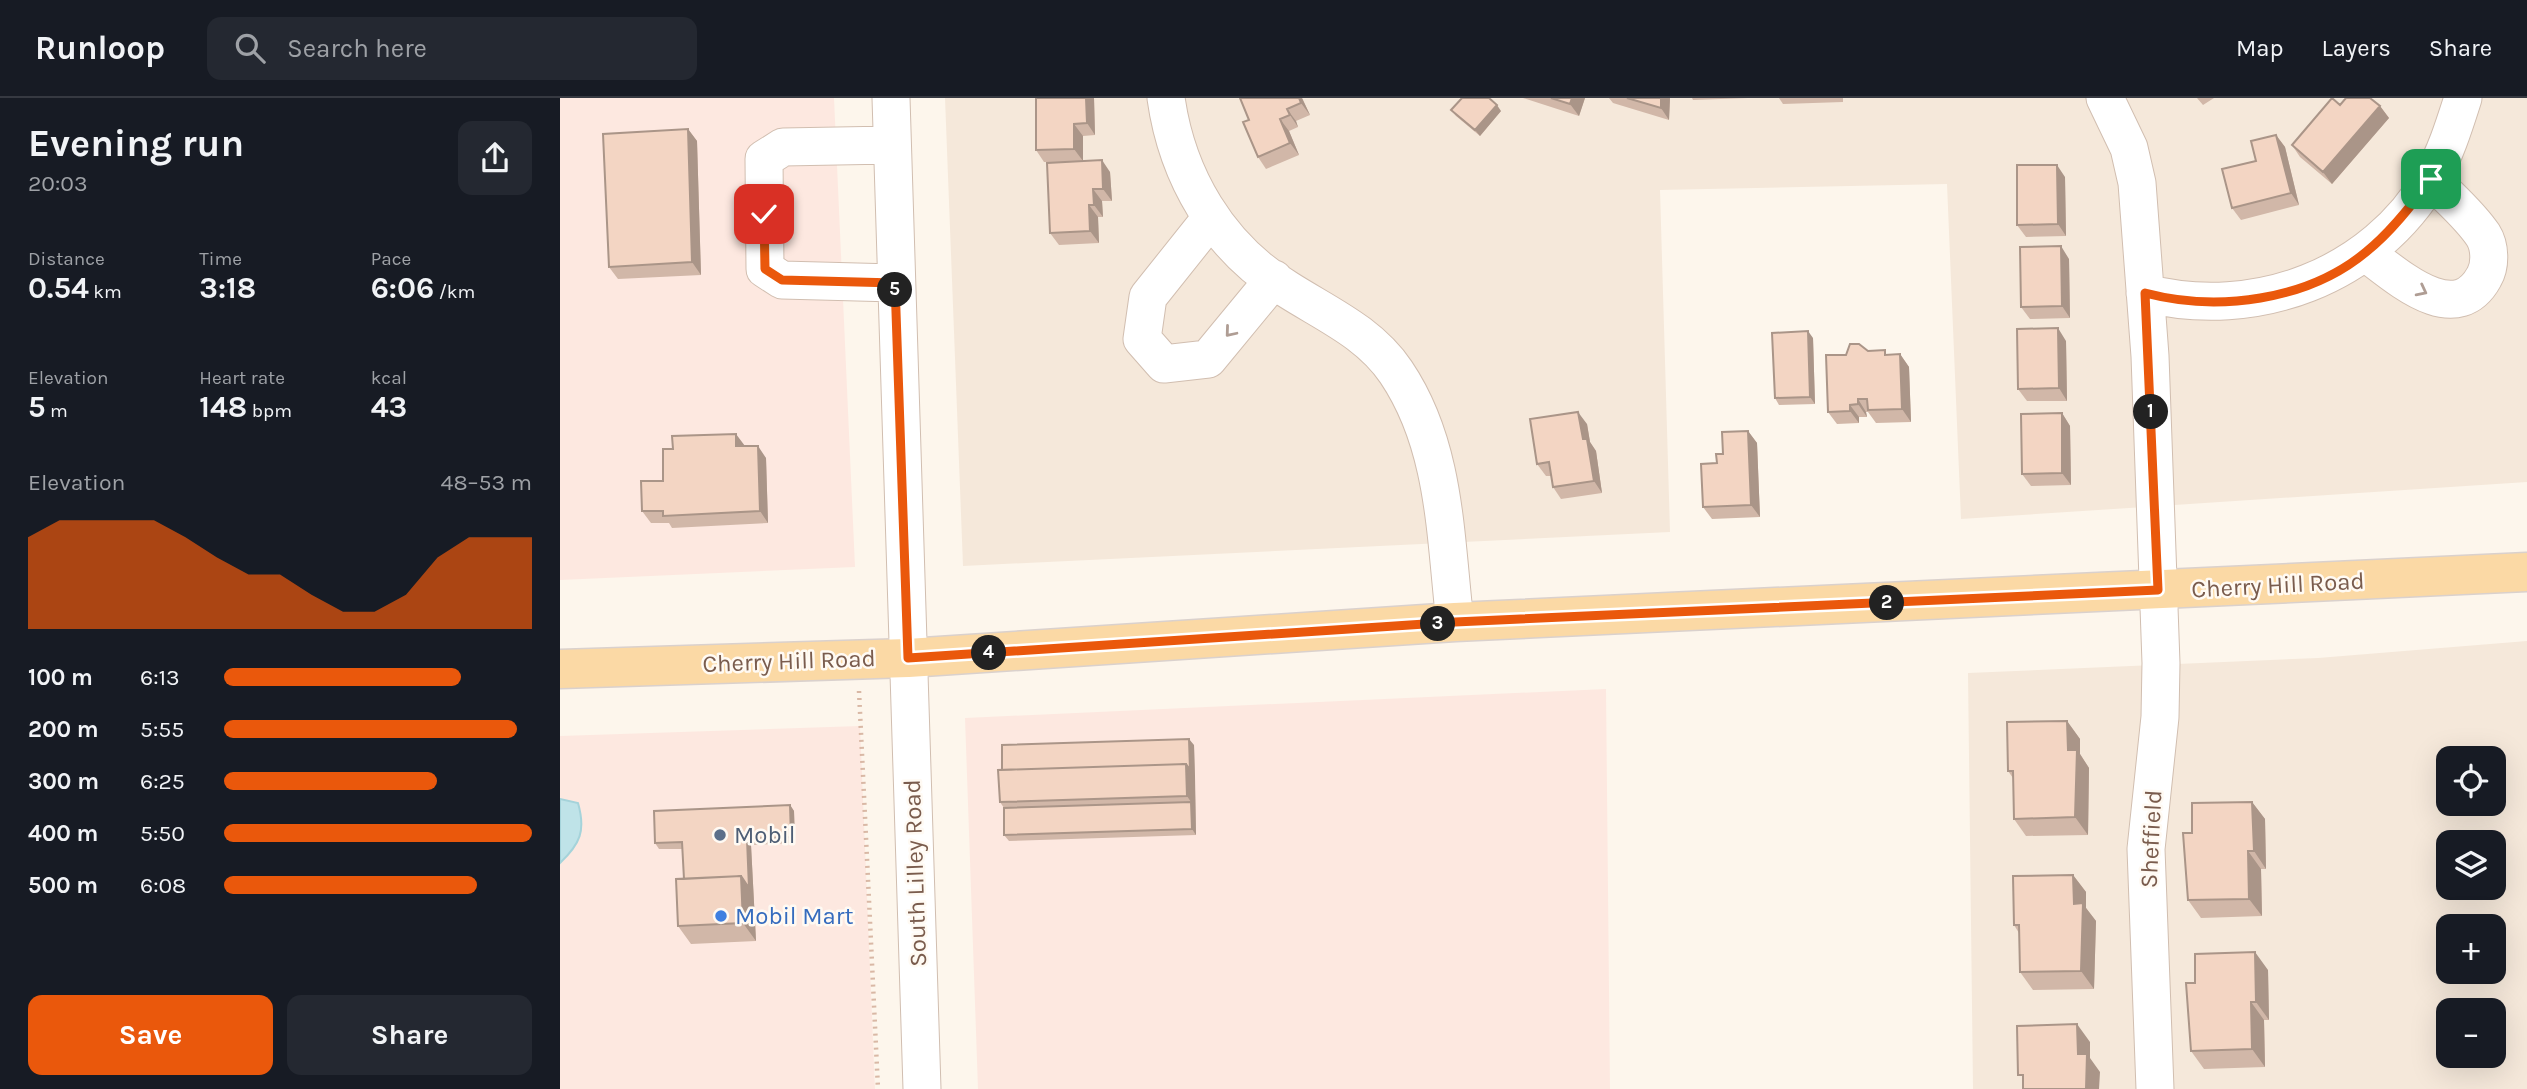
<!DOCTYPE html>
<html lang="en">
<head>
<meta charset="utf-8">
<style>
	:root { --surface:#171b24; --page:#242831; --text:#f1f3f6; --muted:#9ea1a6; --line:#363941; --accent:#ea580c }
	body { margin:0; font-family:Karla,sans-serif; background:var(--page); color:var(--text); height:100vh; display:flex; flex-direction:column; font-size:26px; white-space:nowrap }
	* { box-sizing:border-box; margin:0 }
	p { font-size:23px; color:var(--muted) }
	.icon { flex:none; width:38px; height:38px; fill:none; stroke:currentColor; stroke-width:2; stroke-linecap:round; stroke-linejoin:round }
	.map { position:relative; flex:1; overflow:hidden }
	.drawer { display:flex; flex-direction:column; background:var(--surface); width:560px }
	.drawer>* { flex:none }
	.fabs { position:absolute; left:1876px; top:648px; display:grid; gap:14px }
	.fabs a { display:grid; place-items:center; width:70px; height:70px; border-radius:14px; background:var(--surface); box-shadow:0 7px 28px #0002; font-size:35px }
	.pin { position:absolute; display:grid; place-items:center; width:60px; height:60px; color:#fff; margin:-30px; border-radius:14px; box-shadow:0 4px 10px #0006 }
	.km { position:absolute; width:35px; height:35px; margin:-18px; border-radius:50%; background:#222; color:#fff; font-size:19px; line-height:35px; text-align:center }
	.round { display:grid; place-items:center; flex:none; width:74px; height:74px; border-radius:14px; background:var(--page) }
	.headline { display:flex; align-items:center; justify-content:space-between; height:119px; padding:0 28px }
	h1 { font-size:38px; font-weight:700; line-height:52px }
	.figures { display:grid; grid-template-columns:repeat(3,1fr); gap:10px; height:119px; padding:7px 28px }
	.figures div { display:grid; align-content:center }
	.figures b { font-size:30px; font-weight:700 }
	.figures small { font-size:19px; font-weight:400 }
	.figures p { font-size:19px }
	.chart { height:196px; padding:14px 28px }
	.chart p { display:flex; justify-content:space-between }
	.chart svg { width:100%; height:126px; margin-top:7px; fill:var(--accent); opacity:.7 }
	.primary-button { display:flex; gap:14px; margin-top:auto; padding:14px 28px }
	.primary-button a { flex:1; height:80px; border-radius:14px; background:var(--accent); color:#fff; font-size:28px; font-weight:700; line-height:80px; text-align:center }
	.primary-button a+a { background:var(--page); color:var(--text) }
	ul { padding:0 28px; list-style:none; font-size:23px }
	li { display:grid; grid-template-columns:112px 84px 1fr; align-items:center; height:52px }
	li i { height:18px; border-radius:9px; background:var(--accent) }
	header { display:flex; align-items:center; gap:42px; box-sizing:border-box; height:98px; padding:0 35px; background:var(--surface); border-bottom:2px solid var(--line) }
	header strong { font-size:33px }
	nav { display:flex; gap:38px; margin-inline-start:auto; font-size:24px }
	.search { width:490px; height:63px; background:var(--page); display:flex; align-items:center; gap:18px; box-sizing:border-box; padding:0 24px; border-radius:14px; color:var(--muted); font-size:26px }
	main { display:flex; flex:1; min-height:0 }
	.map>svg:first-child { display:block }
	.residential { fill:#f5e8da; fill-rule:evenodd }
	.commercial { fill:#fde8e0 }
	.water { fill:#bfe3e8; stroke:#a5d3da; stroke-width:2 }
	.lines { fill:none; stroke-linecap:round; stroke-linejoin:round }
	.minor-casing { stroke:#d1beb0; stroke-width:39 }
	.major-casing { stroke:#dad1cd; stroke-width:41 }
	.path { stroke:#d9b8a5; stroke-width:4.5; stroke-dasharray:2 5; stroke-linecap:butt }
	.minor { stroke:#fff; stroke-width:37 }
	.major { stroke:#fbd9a5; stroke-width:38 }
	.wall { fill:#d1b7a8 }
	.shaded-wall { fill:#aa9588 }
	.building { fill:#f3d5c3; stroke:#aa9588; stroke-width:2 }
	.oneway { stroke:#af9d94 }
	.route-casing { stroke:#fff; stroke-width:14 }
	.route { stroke:#ea580c; stroke-width:9 }
	.service-dot { fill:#5c6f8a; stroke:#fffaf3; stroke-width:2.5 }
	.shop-dot { fill:#3f7fe0; stroke:#fffaf3; stroke-width:2.5 }
	.labels { text-anchor:middle; dominant-baseline:central; stroke-width:5; stroke-linejoin:round; paint-order:stroke }
	.street-label { font-size:24px; fill:#7a5c4d; stroke:#fffaf3 }
	.service-label { font-size:24px; fill:#4e5e75; stroke:#fffaf3; text-anchor:start }
	.shop-label { font-size:24px; fill:#366cbe; stroke:#fffaf3; text-anchor:start }
</style>
</head>
<body>
<header>
<strong>Runloop</strong>
<div class="search"><svg class="icon" aria-label="search" viewBox="0 0 24 24"><circle cx="10" cy="10" r="6"/><path d="M15 15l6 6"/></svg>Search here</div>
<nav><a>Map</a><a>Layers</a><a>Share</a></nav>
</header>
<main>
<section class="drawer">
<div class="headline"><div><h1>Evening run</h1><p>20:03</p></div><a class="round"><svg class="icon" aria-label="share" viewBox="0 0 24 24"><path d="M12 15V3M7 8l5-5 5 5M5 13v7h14v-7"/></svg></a></div>
<div class="figures">
<div><p>Distance</p><b>0.54<small> km</small></b></div>
<div><p>Time</p><b>3:18</b></div>
<div><p>Pace</p><b>6:06<small> /km</small></b></div>
</div>
<div class="figures">
<div><p>Elevation</p><b>5<small> m</small></b></div>
<div><p>Heart rate</p><b>148<small> bpm</small></b></div>
<div><p>kcal</p><b>43</b></div>
</div>
<div class="chart"><p><span>Elevation</span>48–53 m</p>
<svg viewBox="0 0 160 44" preserveAspectRatio="none"><path d="M0 44V12L10 6L20 6L30 6L40 6L50 12L60 19L70 25L80 25L90 32L100 38L110 38L120 32L130 19L140 12L150 12L160 12V44z"/></svg>
</div>
<ul>
<li><b>100 m</b>6:13<i style="width:77%"></i></li>
<li><b>200 m</b>5:55<i style="width:95%"></i></li>
<li><b>300 m</b>6:25<i style="width:69%"></i></li>
<li><b>400 m</b>5:50<i style="width:100%"></i></li>
<li><b>500 m</b>6:08<i style="width:82%"></i></li>
</ul>
<div class="primary-button"><a>Save</a><a>Share</a></div>
</section>
<div class="map">
<svg width="1967" height="991" viewBox="0 0 1967 991">
	<rect width="100%" height="100%" fill="#fdf6ec"/>
	<!-- residential -->
	<path class="residential" d="M 385,0 L 1967,0 L 1967,384 L 1401,421 L 1387,86 L 1100,92 L 1110,434 L 403,468 Z
		M 1967,543 L 1967,991 L 1413,991 L 1408,575 L 1758,560 ZM 1888,660 L 1934,660 L 1934,705 L 1888,705 ZM 1888,744 L 1934,744 L 1934,789 L 1888,789 ZM 1888,828 L 1934,828 L 1934,873 L 1888,873 ZM 1888,912 L 1934,912 L 1934,957 L 1888,957 Z"/>
	<!-- commercial -->
	<path class="commercial" d="M 0,0 L 274,0 L 295,469 L 0,482 Z
		M 1046,591 L 1050,991 L 418,991 L 405,620 Z
		M 300,628 L 315,991 L 0,991 L 0,638 Z"/>
	<!-- water -->
	<path class="water" d="M 0,701 L 18,705 C 26,733 20,746 0,765 Z"/>
	<g class="lines">
		<defs>
			<path id="minor" d="M 331,0 L 362,991
				M 606,0 C 617,78 658,149 727,191 C 766,216 809,234 836,274 C 886,348 885,438 895,524
				M 1545,0 L 1569,50 L 1577,85 L 1590,258 L 1601,565 L 1600,619 L 1586,751 L 1595,991
				M 332,47 L 223,49 L 204,61 L 205,171 L 222,182 L 335,185
				M 651,120 L 588,199 L 582,241 L 604,266 L 648,261 L 714,181
				M 1806,155 C 1836,177 1895,232 1924,179 C 1931,167 1930,148 1923,137 C 1909,116 1888,99 1871,81
				M 1585,195 C 1695,223 1814,179 1872,79 C 1886,54 1894,28 1903,0"/>
			<path id="major" d="M 0,571 L 348,560 L 895,524 L 1967,474"/>
		</defs>
		<!-- minor casing -->
		<use href="#minor" class="minor-casing"/>
		<!-- major casing -->
		<use href="#major" class="major-casing"/>
		<!-- path -->
		<path class="path" d="M 299,593 L 318,991"/>
		<!-- minor -->
		<use href="#minor" class="minor"/>
		<!-- major -->
		<use href="#major" class="major"/>
	</g>
	<!-- wall -->
	<path class="wall" d="M 534,0 L 535,37 L 523,38 L 523,63 L 550,74 L 552,103 L 542,103 L 543,119 L 538,119 L 539,145 L 499,147 L 490,135 L 500,64 L 484,64 L 476,52 Z
		M 742,0 L 750,17 L 736,23 L 738,29 L 729,33 L 739,57 L 706,71 L 698,59 L 683,24 Z
		M 963,0 L 1025,0 L 1019,18 Z
		M 1049,0 L 1110,0 L 1109,22 L 1053,5 Z
		M 1132,0 L 1188,0 L 1133,2 Z
		M 1219,0 L 1283,0 L 1283,4 L 1223,6 Z
		M 1637,0 L 1654,0 L 1643,7 Z
		M 1780,7 L 1820,8 L 1829,20 L 1772,86 L 1740,59 L 1732,47 Z
		M 891,12 L 941,13 L 920,38 L 896,18 Z
		M 128,31 L 137,43 L 141,177 L 58,181 L 49,169 Z
		M 1716,37 L 1725,49 L 1739,107 L 1681,122 L 1672,110 L 1696,63 Z
		M 1505,79 L 1506,138 L 1466,139 L 1457,127 Z
		M 1509,161 L 1510,220 L 1470,221 L 1461,209 Z
		M 1253,240 L 1255,306 L 1219,307 L 1215,300 Z
		M 1506,243 L 1507,303 L 1467,303 L 1458,291 Z
		M 1308,253 L 1328,257 L 1340,256 L 1349,269 L 1351,324 L 1316,325 L 1308,314 L 1306,314 L 1307,319 L 1299,319 L 1299,325 L 1277,326 L 1268,314 L 1286,257 Z
		M 1502,315 L 1510,328 L 1511,387 L 1471,388 L 1462,376 Z
		M 1027,326 L 1030,344 L 1036,353 L 1042,395 L 1001,401 L 993,389 L 991,378 L 986,378 L 977,366 Z
		M 1188,333 L 1197,345 L 1200,419 L 1152,421 L 1143,409 L 1157,365 L 1163,356 Z
		M 185,348 L 206,360 L 208,425 L 112,430 L 109,425 L 91,425 L 82,413 L 103,383 Z
		M 1507,623 L 1520,641 L 1520,656 L 1529,670 L 1528,737 L 1466,738 L 1454,721 L 1453,680 L 1448,673 Z
		M 634,647 L 636,737 L 449,743 L 444,737 L 444,710 L 440,704 Z
		M 1692,704 L 1705,721 L 1706,771 L 1701,771 L 1702,818 L 1641,820 L 1628,802 L 1632,735 Z
		M 230,707 L 234,713 L 235,745 L 191,747 L 196,843 L 131,846 L 118,828 L 124,781 L 122,751 L 99,751 L 95,745 Z
		M 1513,777 L 1526,794 L 1526,810 L 1536,823 L 1534,891 L 1473,892 L 1460,874 L 1459,835 L 1454,827 Z
		M 1708,872 L 1709,922 L 1704,922 L 1705,969 L 1644,971 L 1631,953 L 1635,885 Z"/>
	<!-- shaded-wall -->
	<path class="shaded-wall" d="M 526,0 L 534,0 L 535,37 L 527,25 Z
		M 739,0 L 742,0 L 750,17 L 741,5 Z
		M 1012,0 L 1025,0 L 1019,18 L 1010,6 Z
		M 1101,0 L 1110,0 L 1109,22 L 1101,10 Z
		M 937,7 L 941,13 L 920,38 L 915,32 Z
		M 1820,8 L 1829,20 L 1772,86 L 1763,74 Z
		M 727,11 L 736,23 L 738,29 L 730,17 Z
		M 720,21 L 729,33 L 739,57 L 730,45 Z
		M 514,26 L 523,38 L 523,63 L 514,51 Z
		M 128,31 L 137,43 L 141,177 L 132,164 Z
		M 1716,37 L 1725,49 L 1739,107 L 1731,95 Z
		M 542,62 L 550,74 L 552,103 L 543,91 Z
		M 1497,67 L 1505,79 L 1506,138 L 1498,126 Z
		M 533,91 L 542,103 L 543,119 L 534,107 Z
		M 529,107 L 538,119 L 539,145 L 530,133 Z
		M 1501,148 L 1509,161 L 1510,220 L 1502,208 Z
		M 1498,230 L 1506,243 L 1507,303 L 1499,290 Z
		M 1248,233 L 1253,240 L 1255,306 L 1250,299 Z
		M 1340,256 L 1349,269 L 1351,324 L 1342,311 Z
		M 1298,301 L 1306,314 L 1307,319 L 1298,306 Z
		M 1290,307 L 1299,319 L 1299,325 L 1290,313 Z
		M 1018,314 L 1027,326 L 1030,344 L 1036,353 L 1042,395 L 1034,383 L 1023,341 Z
		M 1502,315 L 1510,328 L 1511,387 L 1502,375 Z
		M 1188,333 L 1197,345 L 1200,419 L 1191,407 Z
		M 176,336 L 185,348 L 176,348 Z
		M 198,348 L 206,360 L 208,425 L 200,413 Z
		M 1507,623 L 1520,641 L 1520,656 L 1529,670 L 1528,737 L 1515,719 L 1508,652 Z
		M 629,641 L 634,647 L 635,678 L 630,672 Z
		M 626,666 L 635,678 L 636,737 L 632,731 L 631,704 L 627,698 Z
		M 1692,704 L 1705,721 L 1706,771 L 1694,753 Z
		M 230,707 L 234,713 L 235,745 L 231,739 Z
		M 187,741 L 191,747 L 196,843 L 183,825 L 181,778 Z
		M 1688,753 L 1701,771 L 1702,818 L 1689,801 Z
		M 1513,777 L 1526,794 L 1526,810 L 1536,823 L 1534,891 L 1521,873 L 1514,806 Z
		M 1695,854 L 1708,872 L 1709,922 L 1696,904 Z
		M 1691,904 L 1704,922 L 1705,969 L 1692,951 Z
		M 1517,926 L 1530,944 L 1530,960 L 1540,974 L 1539,991 L 1526,991 L 1518,956 Z"/>
	<!-- building -->
	<path class="building" d="M 476,0 L 526,0 L 527,25 L 514,26 L 514,51 L 476,52 Z
		M 680,0 L 739,0 L 741,5 L 727,11 L 730,17 L 720,21 L 730,45 L 698,59 L 683,24 L 689,22 Z
		M 902,0 L 929,0 L 937,7 L 915,32 L 891,12 Z
		M 991,0 L 1012,0 L 1010,6 Z
		M 1067,0 L 1101,0 L 1101,10 Z
		M 1772,0 L 1780,7 L 1786,0 L 1810,0 L 1820,8 L 1763,74 L 1732,47 Z
		M 128,31 L 132,164 L 49,169 L 43,36 Z
		M 1716,37 L 1731,95 L 1672,110 L 1662,71 L 1696,63 L 1691,43 Z
		M 542,62 L 543,91 L 533,91 L 534,107 L 529,107 L 530,133 L 490,135 L 487,65 Z
		M 1457,67 L 1497,67 L 1498,126 L 1457,127 Z
		M 1501,148 L 1502,208 L 1461,209 L 1460,149 Z
		M 1498,230 L 1499,290 L 1458,291 L 1457,231 Z
		M 1248,233 L 1250,299 L 1215,300 L 1212,235 Z
		M 1290,246 L 1299,246 L 1308,253 L 1325,252 L 1325,257 L 1340,256 L 1342,311 L 1308,312 L 1307,301 L 1298,301 L 1298,306 L 1290,307 L 1290,313 L 1268,314 L 1266,257 L 1286,257 Z
		M 1018,314 L 1023,341 L 1027,341 L 1034,383 L 993,389 L 989,364 L 977,366 L 970,321 Z
		M 1502,315 L 1502,375 L 1462,376 L 1461,316 Z
		M 1188,333 L 1191,407 L 1143,409 L 1141,366 L 1157,365 L 1156,356 L 1163,356 L 1162,334 Z
		M 176,336 L 176,348 L 198,348 L 200,413 L 103,418 L 103,413 L 82,413 L 81,383 L 103,383 L 103,351 L 113,351 L 112,338 Z
		M 1507,623 L 1508,652 L 1517,652 L 1515,719 L 1454,721 L 1453,673 L 1448,673 L 1447,624 Z
		M 629,641 L 630,672 L 626,666 L 442,672 L 442,647 Z
		M 626,666 L 627,698 L 440,704 L 438,672 Z
		M 631,704 L 632,731 L 444,737 L 444,710 Z
		M 1692,704 L 1694,753 L 1688,753 L 1689,801 L 1628,802 L 1623,735 L 1632,735 L 1632,705 Z
		M 230,707 L 231,739 L 187,741 L 189,790 L 181,778 L 124,781 L 122,744 L 95,745 L 94,713 Z
		M 1513,777 L 1514,806 L 1523,805 L 1521,873 L 1460,874 L 1459,827 L 1454,827 L 1453,778 Z
		M 181,778 L 183,825 L 118,828 L 116,781 Z
		M 1695,854 L 1696,904 L 1691,904 L 1692,951 L 1631,953 L 1626,885 L 1635,885 L 1635,856 Z
		M 1517,926 L 1518,956 L 1527,956 L 1526,991 L 1463,991 L 1463,977 L 1458,977 L 1457,928 Z"/>
	<!-- one-way arrows -->
	<defs><path id="oneway-chevron" d="M-2-3.5L2.5 0L-2 3.5" fill="none" stroke-width="1.6" stroke-linecap="round" stroke-linejoin="round" transform="scale(1.75)"/></defs>
	<g class="oneway">
		<use href="#oneway-chevron" transform="translate(1862 193) rotate(27)"/>
		<use href="#oneway-chevron" transform="translate(670 234) rotate(130)"/>
	</g>
	<g class="lines">
		<defs>
			<path id="route" d="M 204,116 L 205,171 L 222,182 L 335,185 L 348,560 L 895,524 L 1598,492 L 1585,195 C 1657,214 1747,203 1806,154 C 1831,134 1852,107 1871,81"/>
		</defs>
		<!-- route casing -->
		<use href="#route" class="route-casing"/>
		<!-- route -->
		<use href="#route" class="route"/>
	</g>
	<!-- markers -->
	<circle class="service-dot" cx="160" cy="737" r="7"/>
	<circle class="shop-dot" cx="161" cy="818" r="7"/>
	<g class="labels">
		<!-- street labels -->
		<g class="street-label">
			<text transform="translate(1718 487) rotate(-3)">Cherry Hill Road</text>
			<text transform="translate(229 563) rotate(-2)">Cherry Hill Road</text>
			<text transform="translate(1591 741) rotate(-87)">Sheffield</text>
			<text transform="translate(355 775) rotate(-92)">South Lilley Road</text>
		</g>
		<!-- service labels -->
		<g class="service-label">
			<text x="174" y="737">Mobil</text>
		</g>
		<!-- shop labels -->
		<g class="shop-label">
			<text x="175" y="818">Mobil Mart</text>
		</g>
	</g>
</svg>
<div class="fabs">
<a><svg class="icon" aria-label="locate" viewBox="0 0 24 24"><circle cx="12" cy="12" r="6"/><path d="M12 2v4M12 18v4M2 12h4M18 12h4"/></svg></a>
<a><svg class="icon" aria-label="layers" viewBox="0 0 24 24"><path d="M12 4l9 5-9 5-9-5zM3 14l9 5 9-5"/></svg></a>
<a>+</a>
<a>−</a>
</div>
<div class="pin" style="left:1871px;top:81px;background:#1e9e55"><svg class="icon" aria-label="arrive" viewBox="0 0 24 24"><path d="M6 21V4h12l-3 4 3 4H6"/></svg></div>
<div class="pin" style="left:204px;top:116px;background:#d93025"><svg class="icon" aria-label="check" viewBox="0 0 24 24"><path d="M5 12l5 5 9-10"/></svg></div>
<b class="km" style="left:1591px;top:314px">1</b>
<b class="km" style="left:1327px;top:505px">2</b>
<b class="km" style="left:878px;top:526px">3</b>
<b class="km" style="left:429px;top:555px">4</b>
<b class="km" style="left:335px;top:192px">5</b>
</div>
</main>
</body>
</html>
